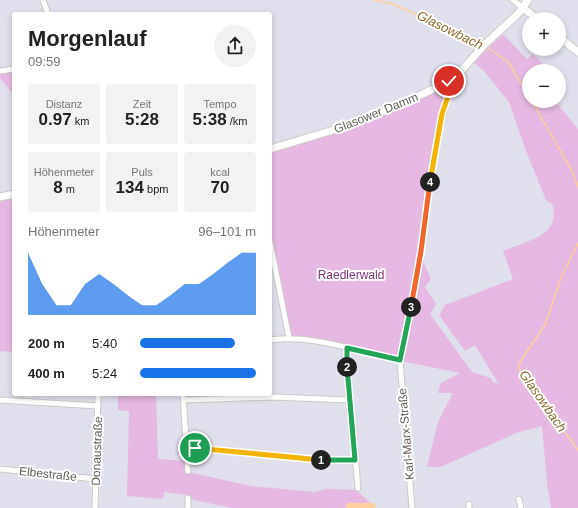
<!DOCTYPE html>
<html lang="de">
<head>
<meta charset="utf-8">
<style>
	:root { --surface:#fff; --page:#f2f2f2; --text:#222; --muted:#767676; --accent:#1a73e8 }
	body { margin:0; font-family:Helvetica,sans-serif; background:var(--page); color:var(--text); height:100vh; display:flex; flex-direction:column; font-size:15px; white-space:nowrap }
	* { box-sizing:border-box; margin:0 }
	p { font-size:13px; color:var(--muted) }
	.icon { flex:none; width:22px; height:22px; fill:none; stroke:currentColor; stroke-width:2; stroke-linecap:round; stroke-linejoin:round }
	.map { position:relative; flex:1; overflow:hidden }
	.side { position:absolute; left:12px; top:12px; width:260px; height:384px; display:flex; flex-direction:column; background:var(--surface); border-radius:4px; box-shadow:0 2px 6px #0003 }
	.side>* { flex:none }
	.tools { position:absolute; left:522px; top:12px; display:grid; gap:8px }
	.tools a { display:grid; place-items:center; width:44px; height:44px; border-radius:50%; background:var(--surface); box-shadow:0 2px 6px #0003; font-size:20px }
	.pin { position:absolute; display:grid; place-items:center; width:34px; height:34px; color:#fff; margin:-17px; border:2px solid #fff; border-radius:50%; box-shadow:0 1px 4px #0007 }
	.km { position:absolute; width:20px; height:20px; margin:-10px; border-radius:50%; background:#222; color:#fff; font-size:11px; line-height:20px; text-align:center }
	.round { display:grid; place-items:center; flex:none; width:42px; height:42px; border-radius:21px; background:var(--page) }
	.headline { display:flex; align-items:center; justify-content:space-between; height:68px; padding:0 16px }
	h1 { font-size:22px; font-weight:800; line-height:30px }
	.figures { display:grid; grid-template-columns:repeat(3,1fr); gap:6px; height:68px; padding:4px 16px }
	.figures div { display:grid; align-content:center; border-radius:4px; background:var(--page); text-align:center }
	.figures b { font-size:17px; font-weight:800 }
	.figures small { font-size:11px; font-weight:400 }
	.figures p { font-size:11px }
	.chart { height:112px; padding:8px 16px }
	.chart p { display:flex; justify-content:space-between }
	.chart svg { width:100%; height:72px; margin-top:4px; fill:var(--accent); opacity:.7 }
	ul { padding:0 16px; list-style:none; font-size:13px }
	li { display:grid; grid-template-columns:64px 48px 1fr; align-items:center; height:30px }
	li i { height:10px; border-radius:5px; background:var(--accent) }
	.map>svg:first-child { display:block }
	.green { fill:#e5b9e1 }
	.water { fill:#ffd09b }
	.lines { fill:none; stroke-linecap:round; stroke-linejoin:round }
	.stream { stroke:#ffd09b; stroke-width:1.5 }
	.street-casing { stroke:#cbc9c3; stroke-width:7 }
	.secondary-casing { stroke:#cfccc5; stroke-width:9 }
	.street { stroke:#fff; stroke-width:5 }
	.secondary { stroke:#fff; stroke-width:7 }
	.split-1-casing { stroke:#fff; stroke-width:8 }
	.split-2-casing { stroke:#fff; stroke-width:8 }
	.split-3-casing { stroke:#fff; stroke-width:8 }
	.split-4-casing { stroke:#fff; stroke-width:8 }
	.split-5-casing { stroke:#fff; stroke-width:8 }
	.split-1 { stroke:#f5b400; stroke-width:5 }
	.split-2 { stroke:#22a559; stroke-width:5 }
	.split-3 { stroke:#22a559; stroke-width:5 }
	.split-4 { stroke:#f0652b; stroke-width:5 }
	.split-5 { stroke:#f5b400; stroke-width:5 }
	.labels { text-anchor:middle; dominant-baseline:central; stroke-width:4; stroke-linejoin:round; paint-order:stroke }
	.street-label { font-size:12px; fill:#615e58; stroke:#fff }
	.park-label { font-size:12px; fill:#86317a; stroke:#fff }
	.water-label { font-size:13px; font-style:italic; fill:#90692e; stroke:#fff }
</style>
</head>
<body>
<div class="map">
<svg width="578" height="508" viewBox="0 0 578 508">
	<rect width="100%" height="100%" fill="#dfe0ec"/>
	<!-- green -->
	<path class="green" d="M 503,34 L 527,59 L 533,54 L 550,71 L 529,71 L 529,101 L 555,101 L 578,129 L 578,508 L 551,508 L 547,483 L 542,426 L 516,433 L 441,467 L 427,467 L 438,422 L 453,393 L 438,393 L 441,383 L 460,373 L 401,361 L 290,336 L 270,234 L 270,151 L 299,143 L 445,86 L 447,89 L 431,155 L 417,248 L 431,279 L 425,287 L 436,304 L 430,314 L 472,372 L 491,378 L 494,383 L 498,383 L 475,345 L 465,351 L 439,315 L 445,305 L 513,279 L 503,251 C 525,242 563,235 552,204 L 546,200 L 526,151 L 509,102 L 483,70 L 473,62 Z
		M 14,70 L 14,95 L 0,78 L 0,72 Z
		M 14,196 L 14,352 L 0,351 L 0,198 Z
		M 118,394 L 156,394 L 158,459 L 186,461 L 188,472 L 251,486 L 315,492 L 326,489 L 355,490 L 370,502 L 370,508 L 232,508 L 189,499 L 187,495 L 164,492 L 163,499 L 127,496 L 129,411 L 118,410 Z"/>
	<!-- water -->
	<path class="water" d="M 348,503 L 374,503 L 376,508 L 345,508 Z"/>
	<g class="lines">
		<!-- stream -->
		<path class="stream" d="M 374,0 L 393,4 L 481,44
			M 486,47 L 508,62 L 529,96
			M 532,101 L 573,173 L 578,187
			M 578,243 L 561,278 L 545,325 L 518,365 L 521,373 L 578,450"/>
		<defs>
			<path id="street" d="M 43,0 L 48,14
				M 513,0 L 523,8
				M 0,71 L 14,69
				M 270,242 L 289,338
				M 270,340 C 314,334 357,352 400,360
				M 347,348 L 347,366 L 358,488
				M 183,394 L 188,471
				M 0,400 L 98,406
				M 183,400 L 273,397 L 350,400
				M 187,447 L 321,460 L 355,460
				M 0,469 L 96,479
				M 188,498 L 188,508
				M 519,499 L 521,508
				M 469,504 L 469,508
				M 95,508 L 98,394
				M 412,508 L 400,360 L 421,251 L 428,191 L 438,132 L 453,79"/>
			<path id="secondary" d="M 523,8 L 537,19
				M 559,37 L 578,52
				M 270,149 L 350,125 L 408,101 L 454,79 L 485,44 L 517,15 L 528,0
				M 0,197 L 14,194"/>
		</defs>
		<!-- street casing -->
		<use href="#street" class="street-casing"/>
		<!-- secondary casing -->
		<use href="#secondary" class="secondary-casing"/>
		<!-- street -->
		<use href="#street" class="street"/>
		<!-- secondary -->
		<use href="#secondary" class="secondary"/>
	</g>
	<g class="lines">
		<defs>
			<path id="split-1" d="M 195,448 L 321,460"/>
			<path id="split-2" d="M 321,460 L 355,460 L 347,367"/>
			<path id="split-3" d="M 347,367 L 347,348 L 400,360 L 411,307"/>
			<path id="split-4" d="M 411,307 L 421,251 L 430,182"/>
			<path id="split-5" d="M 430,182 L 442,114 L 454,79 L 449,81"/>
		</defs>
		<!-- split-1 casing -->
		<use href="#split-1" class="split-1-casing"/>
		<!-- split-2 casing -->
		<use href="#split-2" class="split-2-casing"/>
		<!-- split-3 casing -->
		<use href="#split-3" class="split-3-casing"/>
		<!-- split-4 casing -->
		<use href="#split-4" class="split-4-casing"/>
		<!-- split-5 casing -->
		<use href="#split-5" class="split-5-casing"/>
		<!-- split-1 -->
		<use href="#split-1" class="split-1"/>
		<!-- split-2 -->
		<use href="#split-2" class="split-2"/>
		<!-- split-3 -->
		<use href="#split-3" class="split-3"/>
		<!-- split-4 -->
		<use href="#split-4" class="split-4"/>
		<!-- split-5 -->
		<use href="#split-5" class="split-5"/>
	</g>
	<g class="labels">
		<!-- street labels -->
		<g class="street-label">
			<text transform="translate(376 113) rotate(-22)">Glasower Damm</text>
			<text transform="translate(406 434) rotate(-95)">Karl-Marx-Straße</text>
			<text transform="translate(97 451) rotate(-88)">Donaustraße</text>
			<text transform="translate(48 474) rotate(6)">Elbestraße</text>
		</g>
		<!-- park labels -->
		<g class="park-label">
			<text x="351" y="275">Raedlerwald</text>
		</g>
		<!-- water labels -->
		<g class="water-label">
			<text transform="translate(450 30) rotate(26)">Glasowbach</text>
			<text transform="translate(543 401) rotate(55)">Glasowbach</text>
		</g>
	</g>
</svg>
<div class="tools">
<a>+</a>
<a>−</a>
</div>
<div class="pin" style="left:195px;top:448px;background:#1e9e55"><svg class="icon" aria-label="arrive" viewBox="0 0 24 24"><path d="M6 21V4h12l-3 4 3 4H6"/></svg></div>
<div class="pin" style="left:449px;top:81px;background:#d93025"><svg class="icon" aria-label="check" viewBox="0 0 24 24"><path d="M5 12l5 5 9-10"/></svg></div>
<b class="km" style="left:321px;top:460px">1</b>
<b class="km" style="left:347px;top:367px">2</b>
<b class="km" style="left:411px;top:307px">3</b>
<b class="km" style="left:430px;top:182px">4</b>
<section class="side">
<div class="headline"><div><h1>Morgenlauf</h1><p>09:59</p></div><a class="round"><svg class="icon" aria-label="share" viewBox="0 0 24 24"><path d="M12 15V3M7 8l5-5 5 5M5 13v7h14v-7"/></svg></a></div>
<div class="figures">
<div><p>Distanz</p><b>0.97<small> km</small></b></div>
<div><p>Zeit</p><b>5:28</b></div>
<div><p>Tempo</p><b>5:38<small> /km</small></b></div>
</div>
<div class="figures">
<div><p>Höhenmeter</p><b>8<small> m</small></b></div>
<div><p>Puls</p><b>134<small> bpm</small></b></div>
<div><p>kcal</p><b>70</b></div>
</div>
<div class="chart"><p><span>Höhenmeter</span>96–101 m</p>
<svg viewBox="0 0 160 44" preserveAspectRatio="none"><path d="M0 44V6L10 25L20 38L30 38L40 25L50 19L60 25L70 32L80 38L90 38L100 32L110 25L120 25L130 19L140 12L150 6L160 6V44z"/></svg>
</div>
<ul>
<li><b>200 m</b>5:40<i style="width:82%"></i></li>
<li><b>400 m</b>5:24<i style="width:100%"></i></li>
</ul>
</section>
</div>
</body>
</html>
